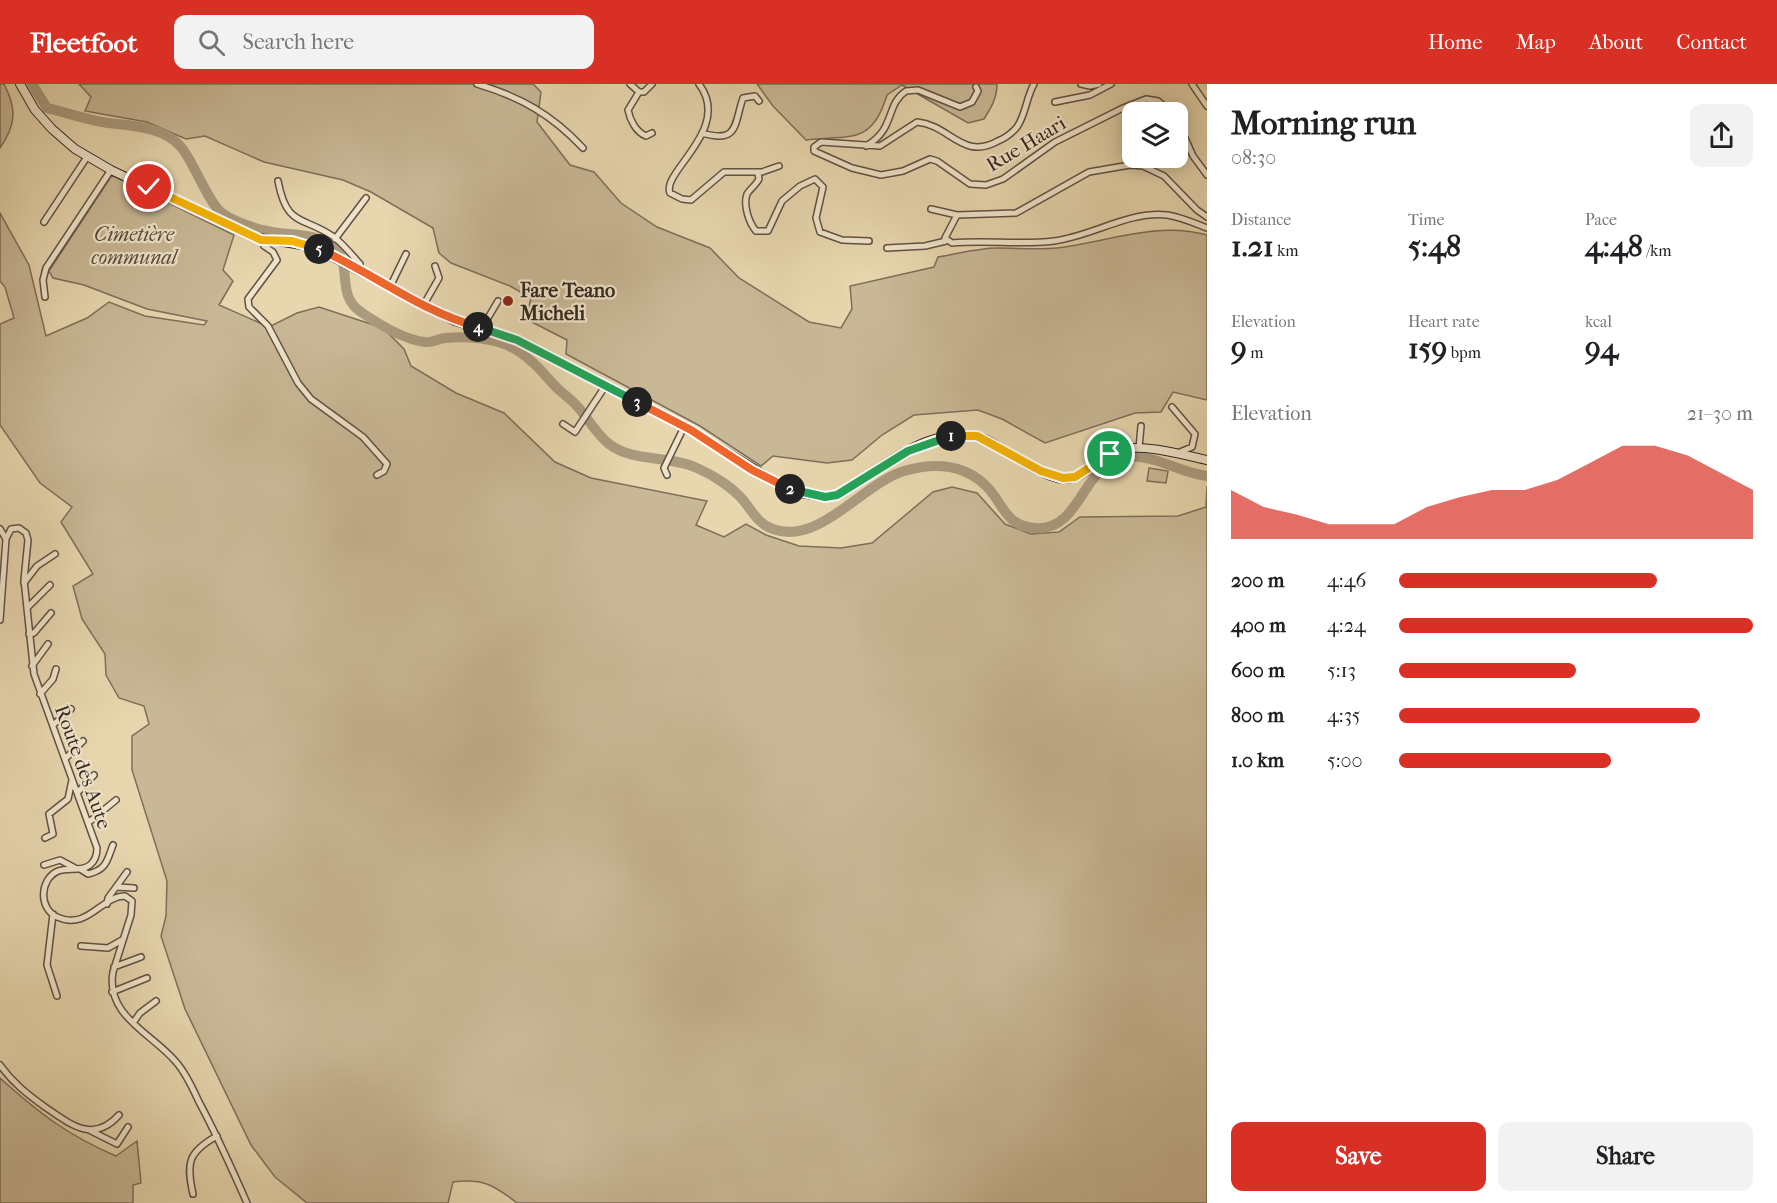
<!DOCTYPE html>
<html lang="en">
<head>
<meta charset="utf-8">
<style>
	:root { --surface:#fff; --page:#f2f2f2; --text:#202124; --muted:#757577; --accent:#d93025 }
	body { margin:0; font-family:"IM FELL French Canon",serif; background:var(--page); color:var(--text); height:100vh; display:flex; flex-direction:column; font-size:22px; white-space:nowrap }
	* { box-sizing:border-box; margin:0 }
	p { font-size:20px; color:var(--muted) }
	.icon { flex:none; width:33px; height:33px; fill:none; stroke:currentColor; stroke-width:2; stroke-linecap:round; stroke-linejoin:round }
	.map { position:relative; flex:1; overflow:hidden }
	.sheet { display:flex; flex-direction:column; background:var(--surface); width:570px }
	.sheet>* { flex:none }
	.buttons { position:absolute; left:1122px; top:18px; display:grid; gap:12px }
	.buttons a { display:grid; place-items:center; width:66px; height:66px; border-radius:12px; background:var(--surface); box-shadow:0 3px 15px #0003; font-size:30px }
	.pin { position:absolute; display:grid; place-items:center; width:51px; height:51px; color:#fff; margin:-26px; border:3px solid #fff; border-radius:50%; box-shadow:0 2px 6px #0007 }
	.km { position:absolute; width:30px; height:30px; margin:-15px; border-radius:50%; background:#222; color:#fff; font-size:16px; line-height:30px; text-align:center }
	.round { display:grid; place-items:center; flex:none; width:63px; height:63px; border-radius:12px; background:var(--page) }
	.head { display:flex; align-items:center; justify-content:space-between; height:102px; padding:0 24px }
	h1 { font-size:33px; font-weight:700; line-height:45px }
	.metrics { display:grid; grid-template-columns:repeat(3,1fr); gap:9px; height:102px; padding:6px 24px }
	.metrics div { display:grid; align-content:center }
	.metrics b { font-size:30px; font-weight:700 }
	.metrics small { font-size:16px; font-weight:400 }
	.metrics p { font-size:16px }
	.chart { height:168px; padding:12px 24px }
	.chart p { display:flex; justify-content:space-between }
	.chart svg { width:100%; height:108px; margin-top:6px; fill:var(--accent); opacity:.7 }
	.cta { display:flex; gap:12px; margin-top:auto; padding:12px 24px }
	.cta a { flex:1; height:69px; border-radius:12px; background:var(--accent); color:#fff; font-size:24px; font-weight:700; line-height:69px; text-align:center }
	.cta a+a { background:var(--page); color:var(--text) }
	ul { padding:0 24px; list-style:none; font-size:20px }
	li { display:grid; grid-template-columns:96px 72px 1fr; align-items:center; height:45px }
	li i { height:15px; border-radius:8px; background:var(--accent) }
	header { display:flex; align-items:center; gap:36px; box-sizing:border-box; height:84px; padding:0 30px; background:var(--accent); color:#fff }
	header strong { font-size:28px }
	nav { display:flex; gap:33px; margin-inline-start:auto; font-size:21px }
	.search { width:420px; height:54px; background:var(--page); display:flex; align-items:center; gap:15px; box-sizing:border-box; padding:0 21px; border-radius:12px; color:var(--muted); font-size:22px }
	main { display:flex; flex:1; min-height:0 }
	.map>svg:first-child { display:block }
	.green { fill:#c9b896; stroke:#7e6e5b; stroke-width:1.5 }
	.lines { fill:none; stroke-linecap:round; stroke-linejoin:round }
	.river { stroke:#aa9a7e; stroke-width:10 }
	.street-casing { stroke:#615144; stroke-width:8 }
	.secondary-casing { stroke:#342520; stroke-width:10 }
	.street { stroke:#efe4ca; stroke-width:5 }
	.secondary { stroke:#efe4ca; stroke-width:8 }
	.split-1-casing { stroke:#fff; stroke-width:12 }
	.split-2-casing { stroke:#fff; stroke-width:12 }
	.split-3-casing { stroke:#fff; stroke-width:12 }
	.split-4-casing { stroke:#fff; stroke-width:12 }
	.split-5-casing { stroke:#fff; stroke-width:12 }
	.split-6-casing { stroke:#fff; stroke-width:12 }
	.split-1 { stroke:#f5b400; stroke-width:8 }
	.split-2 { stroke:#22a559; stroke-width:8 }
	.split-3 { stroke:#f0652b; stroke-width:8 }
	.split-4 { stroke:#22a559; stroke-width:8 }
	.split-5 { stroke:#f0652b; stroke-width:8 }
	.split-6 { stroke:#f5b400; stroke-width:8 }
	.poi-dot { fill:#8f2418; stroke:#efe4ca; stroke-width:2 }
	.labels { text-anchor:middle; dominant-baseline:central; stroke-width:4.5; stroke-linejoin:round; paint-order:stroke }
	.street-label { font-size:20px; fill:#342520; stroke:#efe4ca }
	.park-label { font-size:20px; font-style:italic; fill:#594a3e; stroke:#efe4ca }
	.poi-label { font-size:20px; font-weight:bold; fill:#342520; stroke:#efe4ca; text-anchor:start }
</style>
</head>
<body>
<header>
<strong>Fleetfoot</strong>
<div class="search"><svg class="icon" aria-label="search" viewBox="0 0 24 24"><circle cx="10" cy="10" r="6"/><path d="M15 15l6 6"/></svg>Search here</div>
<nav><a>Home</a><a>Map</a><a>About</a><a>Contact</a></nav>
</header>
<main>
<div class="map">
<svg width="1207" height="1119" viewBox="0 0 1207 1119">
	<rect width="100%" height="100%" fill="#e7d6ae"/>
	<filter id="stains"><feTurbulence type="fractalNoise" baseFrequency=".00333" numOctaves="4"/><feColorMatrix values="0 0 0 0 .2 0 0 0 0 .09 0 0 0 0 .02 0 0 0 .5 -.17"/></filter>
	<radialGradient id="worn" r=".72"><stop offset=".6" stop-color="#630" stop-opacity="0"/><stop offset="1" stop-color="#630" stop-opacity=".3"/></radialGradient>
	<!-- green -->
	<path class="green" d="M 0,0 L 4,0 C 17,25 16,41 0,64 Z
		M 79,0 L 533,0 L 541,8 L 537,38 L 570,81 L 594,88 L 621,119 L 657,143 L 710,164 L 739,194 L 809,238 L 841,244 L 852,225 L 850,202 L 934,183 L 938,173 C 957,170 978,164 997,164 C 1018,164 1037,166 1057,164 C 1107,158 1157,137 1207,151 L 1207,316 L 1173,308 L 1161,328 L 1135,329 L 1045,359 L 1002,335 L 978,326 L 914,331 L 882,351 L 852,376 L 827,379 L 773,372 L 761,382 L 700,342 L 566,270 L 567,256 L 526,235 L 531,214 L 510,202 L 451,179 L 439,169 L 433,144 L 371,108 L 343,96 L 264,78 L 205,52 L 186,55 L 147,38 L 85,27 L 91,13 Z
		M 757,0 L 997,0 C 997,14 991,24 984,35 L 968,39 L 902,1 L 887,11 C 872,61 851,51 806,56 L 773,22 Z
		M 112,91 L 234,151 L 223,186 L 233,197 L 219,221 L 269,243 L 297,229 L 319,223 L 383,244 L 404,265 L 411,282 L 456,309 L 504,329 L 555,378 L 591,394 L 707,417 L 696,441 L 724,453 L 746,440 L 766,451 L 799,462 L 841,464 L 872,459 L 933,408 L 952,403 L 977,409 L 1005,440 L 1031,450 L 1059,448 L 1080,433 L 1178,432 L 1206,423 L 1207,402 L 1207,1119 L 517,1119 C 494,1101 482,1094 453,1098 L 448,1119 L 307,1119 L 275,1093 L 251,1061 L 185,925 L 161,852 L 166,832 L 167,797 L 132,686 L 132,652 L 149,640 L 144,622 L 119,614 L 106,591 L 105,570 L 82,535 L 73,502 L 93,490 L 61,438 L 72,423 L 40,399 L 0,341 L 0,240 L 14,234 L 5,203 L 0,197 L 0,129 L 29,181 L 46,252 L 87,234 L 109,218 L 145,232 L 204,241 L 207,237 L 147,225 L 84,201 L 53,194 L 49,187 Z
		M 1149,384 L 1168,387 L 1166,399 L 1147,397 Z
		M 0,994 C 39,1029 67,1051 116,1072 L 137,1057 L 141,1099 L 133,1101 L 133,1119 L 0,1119 Z"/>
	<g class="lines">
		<!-- river -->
		<path class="river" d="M 32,0 L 47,24 C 65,28 84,35 102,38 C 127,42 163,41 181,63 C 194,78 208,119 222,129 C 233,137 255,145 268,147 C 289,152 319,148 336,165 C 352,181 336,212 361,228 C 377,239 405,256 425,258 C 432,259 438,255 445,254 C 467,252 496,254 515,265 C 532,275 543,289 556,303 C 563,310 571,315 577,322 C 588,334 596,350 609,360 C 634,379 669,371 697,384 C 713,391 732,403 743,416 C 753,428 758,440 773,445 C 819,462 862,400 904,387 C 932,379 961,379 984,400 C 1003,416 1003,442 1035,444 C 1081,448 1082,380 1125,373 C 1152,369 1180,389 1207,392"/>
		<defs>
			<path id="street" d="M 477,0 C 521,13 552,31 583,64
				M 630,0 L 639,8
				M 699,0 C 733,45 661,88 670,109 L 682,115 L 691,116 L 724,88 L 762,88 L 779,82
				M 1034,0 C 1026,14 1026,30 1017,43 C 1012,49 1005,54 998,57 C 963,77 950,41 917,38 L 880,62 L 821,58 L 814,63 L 814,67 L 852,84 L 881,91 L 903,87 L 930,75 L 937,77 L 970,100 L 986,101 L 1003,95 L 1055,58 L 1123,24 L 1146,15 L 1158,17 L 1171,28
				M 1081,0 L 1090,2 L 1099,0
				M 1192,0 L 1207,22
				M 1055,18 L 1090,11 L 1111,0
				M 1178,38 L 1193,72 L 1207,91
				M 652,49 L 646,52 C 636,48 630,36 628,26 L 639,8 L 644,8 L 652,0
				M 702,49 C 739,60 734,40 743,14 L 755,12 L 759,17
				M 866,62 C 896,45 885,21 906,7 L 918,6 L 960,23 L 972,18 L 978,7 L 976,3
				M 758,89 L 759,95 C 756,101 750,105 747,110 C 743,121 749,139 756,147 L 768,147 L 782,117 L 800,102 L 815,95 L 823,103 L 816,134 L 820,148 L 842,156 L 869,157
				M 278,97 C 287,144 302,131 334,153 C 344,161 352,171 360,180 L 359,187
				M 931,125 L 957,131
				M 1207,133 L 1197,126 L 1164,92 L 1143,82 L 1130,81 L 1089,88 L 1016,129 L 957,131 L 945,154 L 952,159 C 986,156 1021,161 1054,157 C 1093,152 1128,127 1167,131 C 1181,133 1194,139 1207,144
				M 44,138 L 87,73
				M 335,155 L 366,114
				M 262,157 L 264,162 L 273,168 L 277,176 L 248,215 L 249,223 L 268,242 L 298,299 L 311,315 L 363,353 L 387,380 L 384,387 L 377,391
				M 887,164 L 925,162 L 946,157
				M 390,203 L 406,170
				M 45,213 L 43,196 L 46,184 L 111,86
				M 423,222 L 439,194 L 435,182
				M 482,244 L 498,217
				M 1172,323 L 1195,350 L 1192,363 L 1180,368
				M 563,340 L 575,348 L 606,301
				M 1139,364 L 1141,342
				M 667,391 L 664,384 L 684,343
				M 0,445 L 6,455
				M 24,499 L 37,482 L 55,470
				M 27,524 L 50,501
				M 0,536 L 6,455 L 11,445 L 19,444 L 26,449 L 28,456 L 24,496 L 34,590 L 97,764 C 97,771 95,777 90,781 C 81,788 68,783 58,787 C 40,795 38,824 57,833 C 88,847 101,812 125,812 L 132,817 L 131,831 L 113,888 C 105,932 153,950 176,978 C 186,989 193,1005 199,1018 C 217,1051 232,1085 247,1119
				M 29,550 L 34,549 L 51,529
				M 32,582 L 48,560
				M 40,610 L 53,595 L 56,585
				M 53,641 L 71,625
				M 65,675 L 83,657
				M 78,708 L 94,691
				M 89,738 L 116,716
				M 45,754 L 53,750 L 49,730 L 68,715 L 72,696
				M 44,781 L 60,776 L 75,784
				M 80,785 L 88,790 C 107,786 107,776 113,761
				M 117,803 L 134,804
				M 107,820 L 108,814 L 127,788
				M 53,830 L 47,881 L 57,912
				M 81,862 L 108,864 L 122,856
				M 114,883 L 141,873
				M 112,908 L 147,894
				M 133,939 L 140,929 L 156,917
				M 0,981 C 13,999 27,1010 45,1023 C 70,1040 93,1060 119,1031
				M 89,1046 L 117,1060 L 128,1043
				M 193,1110 C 186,1079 188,1068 217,1052"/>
			<path id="secondary" d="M 20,0 L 35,26 L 52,45 L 75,65 L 111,86 L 253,153 L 314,163 L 455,237 L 517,256 L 691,346 L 780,401 L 801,409 L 825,413 L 837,411 C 880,388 932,335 985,355 C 1007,366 1039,392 1063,395 C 1085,396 1100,372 1120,366 C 1142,359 1184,371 1207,376"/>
		</defs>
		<!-- street casing -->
		<use href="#street" class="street-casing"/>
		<!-- secondary casing -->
		<use href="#secondary" class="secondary-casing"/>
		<!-- street -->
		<use href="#street" class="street"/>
		<!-- secondary -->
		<use href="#secondary" class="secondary"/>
	</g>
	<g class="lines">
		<defs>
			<path id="split-1" d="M 951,352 L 977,352 L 1041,387 L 1063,394 L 1075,393 L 1110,370"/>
			<path id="split-2" d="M 790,405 L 825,413 L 837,411 L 908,367 L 951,352"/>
			<path id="split-3" d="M 637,318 L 691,346 L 752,386 L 790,405"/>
			<path id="split-4" d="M 478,243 L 517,256 L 637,318"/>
			<path id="split-5" d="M 319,165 C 373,189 420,227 478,243"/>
			<path id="split-6" d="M 149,103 L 261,156 L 292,157 L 319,165"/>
		</defs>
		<!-- split-1 casing -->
		<use href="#split-1" class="split-1-casing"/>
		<!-- split-2 casing -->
		<use href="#split-2" class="split-2-casing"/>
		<!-- split-3 casing -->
		<use href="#split-3" class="split-3-casing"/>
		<!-- split-4 casing -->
		<use href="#split-4" class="split-4-casing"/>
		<!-- split-5 casing -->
		<use href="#split-5" class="split-5-casing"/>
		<!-- split-6 casing -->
		<use href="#split-6" class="split-6-casing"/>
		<!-- split-1 -->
		<use href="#split-1" class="split-1"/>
		<!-- split-2 -->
		<use href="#split-2" class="split-2"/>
		<!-- split-3 -->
		<use href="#split-3" class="split-3"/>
		<!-- split-4 -->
		<use href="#split-4" class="split-4"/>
		<!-- split-5 -->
		<use href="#split-5" class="split-5"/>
		<!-- split-6 -->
		<use href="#split-6" class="split-6"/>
	</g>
	<!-- markers -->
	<circle class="poi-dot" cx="508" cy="217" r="6"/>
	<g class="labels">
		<!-- street labels -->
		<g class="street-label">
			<text transform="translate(1026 60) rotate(-31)">Rue Haari</text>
			<text transform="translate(83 683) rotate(70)">Route des Aute</text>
		</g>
		<!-- park labels -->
		<g class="park-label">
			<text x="134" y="150">Cimetière<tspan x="134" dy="23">communal</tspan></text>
		</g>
		<!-- poi labels -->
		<g class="poi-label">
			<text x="520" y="206">Fare Teano<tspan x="520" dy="23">Micheli</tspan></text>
		</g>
	</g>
	<rect width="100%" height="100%" filter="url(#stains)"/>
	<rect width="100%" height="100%" fill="url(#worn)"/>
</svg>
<div class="buttons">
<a><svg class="icon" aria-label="layers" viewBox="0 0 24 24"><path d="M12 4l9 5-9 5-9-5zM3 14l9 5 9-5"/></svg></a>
</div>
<div class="pin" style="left:1110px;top:370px;background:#1e9e55"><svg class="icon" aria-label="arrive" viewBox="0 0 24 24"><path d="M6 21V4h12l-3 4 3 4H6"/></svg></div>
<div class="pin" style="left:149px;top:103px;background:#d93025"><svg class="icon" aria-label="check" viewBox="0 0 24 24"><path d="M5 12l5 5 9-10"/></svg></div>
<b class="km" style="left:951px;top:352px">1</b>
<b class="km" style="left:790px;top:405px">2</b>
<b class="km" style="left:637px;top:318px">3</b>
<b class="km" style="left:478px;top:243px">4</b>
<b class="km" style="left:319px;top:165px">5</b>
</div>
<section class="sheet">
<div class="head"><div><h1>Morning run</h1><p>08:30</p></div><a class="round"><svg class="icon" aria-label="share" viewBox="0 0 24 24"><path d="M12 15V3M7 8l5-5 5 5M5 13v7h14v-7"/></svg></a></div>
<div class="metrics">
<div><p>Distance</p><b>1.21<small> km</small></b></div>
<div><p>Time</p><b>5:48</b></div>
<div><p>Pace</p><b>4:48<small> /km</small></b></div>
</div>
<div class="metrics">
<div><p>Elevation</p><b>9<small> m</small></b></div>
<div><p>Heart rate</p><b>159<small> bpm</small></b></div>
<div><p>kcal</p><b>94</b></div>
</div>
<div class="chart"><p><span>Elevation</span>21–30 m</p>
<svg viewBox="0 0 160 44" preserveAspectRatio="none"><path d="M0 44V24L10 31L20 34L30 38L40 38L50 38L60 31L70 27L80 24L90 24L100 20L110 13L120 6L130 6L140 10L150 17L160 24V44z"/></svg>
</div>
<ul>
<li><b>200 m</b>4:46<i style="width:73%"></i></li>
<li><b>400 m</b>4:24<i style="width:100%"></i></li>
<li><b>600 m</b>5:13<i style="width:50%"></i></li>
<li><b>800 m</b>4:35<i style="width:85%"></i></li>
<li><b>1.0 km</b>5:00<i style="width:60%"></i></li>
</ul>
<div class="cta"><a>Save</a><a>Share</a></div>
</section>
</main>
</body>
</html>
